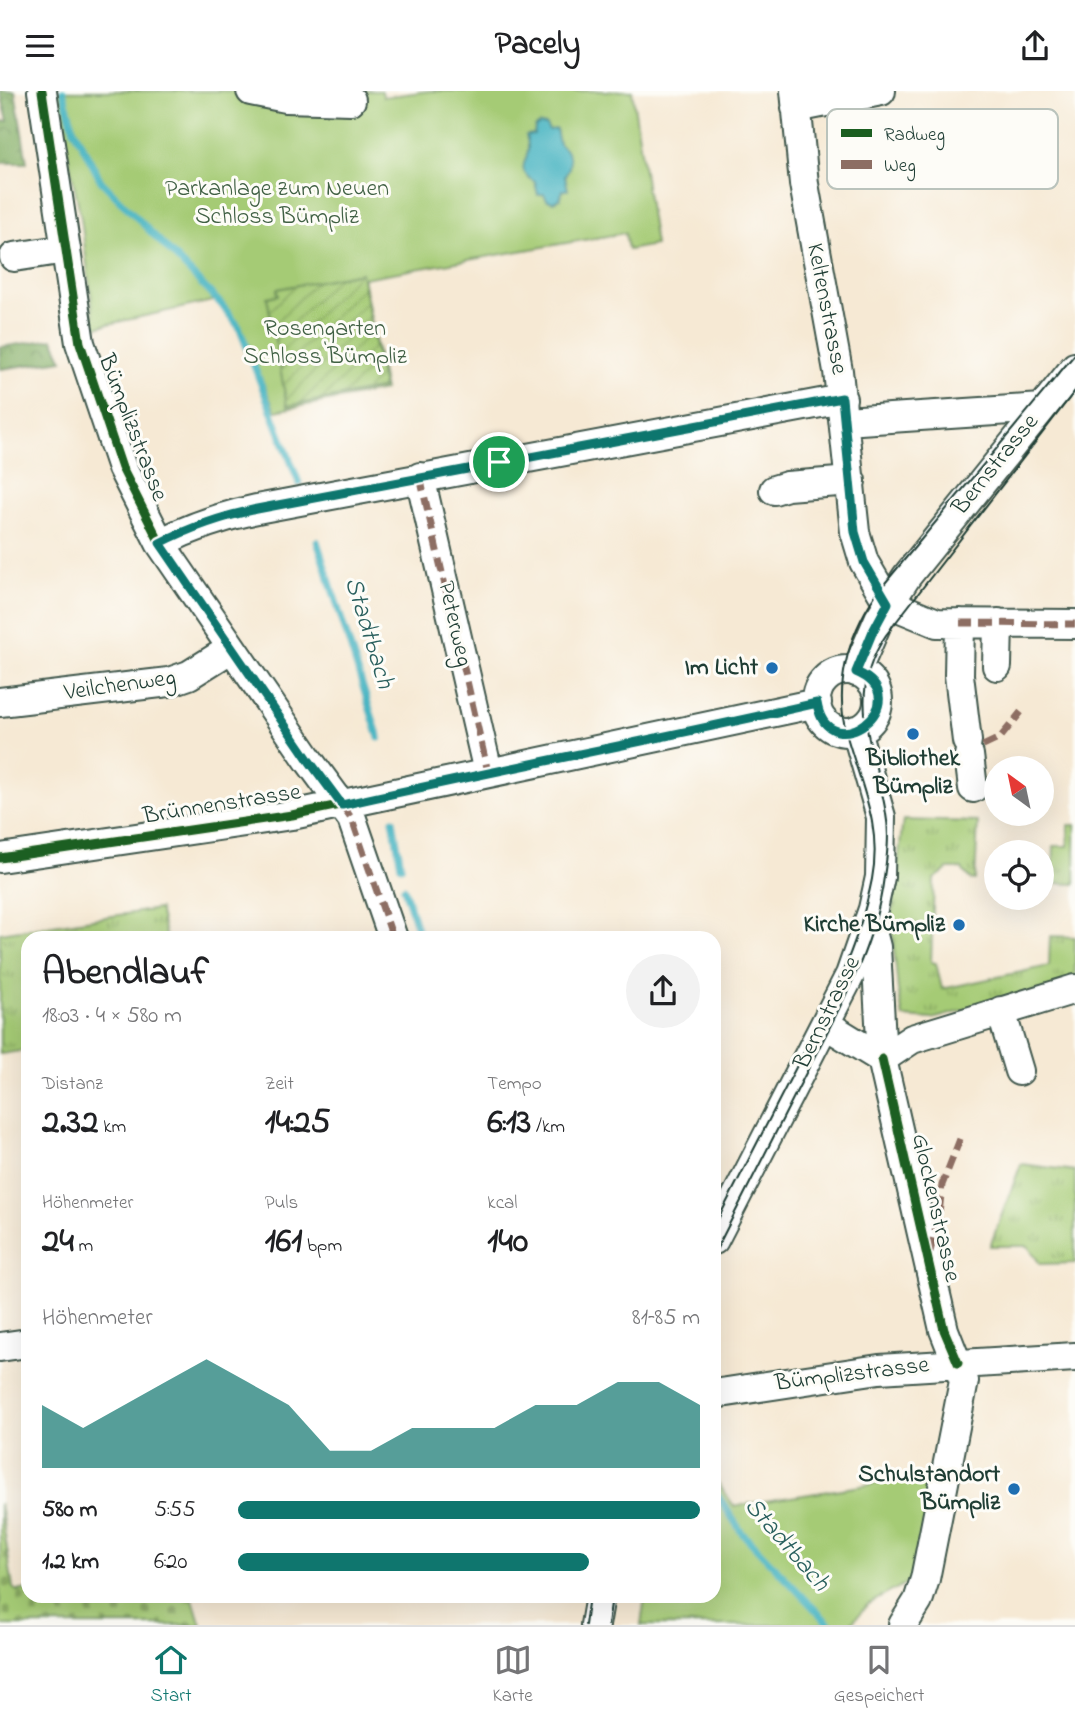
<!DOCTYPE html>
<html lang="de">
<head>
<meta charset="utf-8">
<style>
	:root { --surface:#fff; --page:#f2f2f2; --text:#202124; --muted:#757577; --line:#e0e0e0; --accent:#0f766e }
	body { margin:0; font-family:"Indie Flower",sans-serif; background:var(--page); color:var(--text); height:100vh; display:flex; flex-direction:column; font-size:26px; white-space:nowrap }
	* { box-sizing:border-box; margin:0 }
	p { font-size:23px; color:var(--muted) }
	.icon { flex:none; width:38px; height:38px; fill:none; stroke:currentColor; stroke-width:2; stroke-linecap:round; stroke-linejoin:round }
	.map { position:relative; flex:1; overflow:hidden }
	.sheet { position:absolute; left:21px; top:840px; width:700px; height:672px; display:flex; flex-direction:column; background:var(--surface); border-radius:21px; box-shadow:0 7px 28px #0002 }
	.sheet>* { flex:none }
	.needle { width:46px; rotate:327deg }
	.buttons { position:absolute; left:984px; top:665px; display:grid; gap:14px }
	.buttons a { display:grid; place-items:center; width:70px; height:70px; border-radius:50%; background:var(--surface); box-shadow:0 7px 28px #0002; font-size:35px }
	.pin { position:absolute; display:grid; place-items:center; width:60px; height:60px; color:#fff; margin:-30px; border:4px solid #fff; border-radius:50%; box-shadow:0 2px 7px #0007 }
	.round { display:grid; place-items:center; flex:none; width:74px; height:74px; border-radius:37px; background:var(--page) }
	.overview { display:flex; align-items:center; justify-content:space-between; height:119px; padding:0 21px }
	h1 { font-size:38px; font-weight:700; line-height:52px }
	.stats { display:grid; grid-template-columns:repeat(3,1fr); gap:10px; height:119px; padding:7px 21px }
	.stats div { display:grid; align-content:center }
	.stats b { font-size:35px; font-weight:700 }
	.stats small { font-size:19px; font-weight:400 }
	.stats p { font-size:19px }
	.chart { height:196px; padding:14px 21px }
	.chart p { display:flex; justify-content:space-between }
	.chart svg { width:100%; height:126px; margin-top:7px; fill:var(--accent); opacity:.7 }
	ul { padding:0 21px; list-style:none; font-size:23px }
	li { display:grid; grid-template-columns:112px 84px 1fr; align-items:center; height:52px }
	li i { height:18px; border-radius:9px; background:var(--accent) }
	header { display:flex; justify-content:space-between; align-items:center; height:91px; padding:0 21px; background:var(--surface); font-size:32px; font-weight:700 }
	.tab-bar { display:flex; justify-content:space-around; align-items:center; height:98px; border-top:2px solid var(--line); background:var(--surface); font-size:19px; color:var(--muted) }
	.tab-bar a { display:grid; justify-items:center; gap:4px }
	.tab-bar .selected { color:var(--accent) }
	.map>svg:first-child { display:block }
	.grass { fill:url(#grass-tufts); stroke:#628454; stroke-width:2 }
	.forest { fill:url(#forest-crowns); stroke:#52764d; stroke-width:2 }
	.cemetery { fill:url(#cemetery-stones); stroke:#628454; stroke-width:2 }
	.park { fill:#a5cb75; stroke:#628454; stroke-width:2 }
	.garden { fill:url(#garden-furrows); stroke:#628454; stroke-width:2 }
	.water { fill:#45b3c1; stroke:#32787a; stroke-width:2 }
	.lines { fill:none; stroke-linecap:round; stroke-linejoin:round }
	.stream { stroke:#45b3c1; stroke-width:7 }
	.minor-casing { stroke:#3f574c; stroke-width:32 }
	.minor { stroke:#fff; stroke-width:28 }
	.tram { stroke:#1f3d34; stroke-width:2 }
	.quiet { stroke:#8d6e63; stroke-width:7; stroke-dasharray:14 7; stroke-linecap:butt }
	.cycleway-casing { stroke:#fdfcf7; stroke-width:13 }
	.cycleway { stroke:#1b5e20; stroke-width:9 }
	.route-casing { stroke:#fff; stroke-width:14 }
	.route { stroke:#0f766e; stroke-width:9 }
	.poi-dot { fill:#1f6fb2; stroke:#fdfcf7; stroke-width:2.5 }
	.labels { text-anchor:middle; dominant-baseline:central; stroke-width:6; stroke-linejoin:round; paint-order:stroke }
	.park-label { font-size:24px; fill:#406044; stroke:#fdfcf7 }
	.street-label { font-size:24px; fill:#1f3d34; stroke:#fdfcf7 }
	.poi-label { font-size:24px; font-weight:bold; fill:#1f3d34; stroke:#fdfcf7; text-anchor:end }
	.water-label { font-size:26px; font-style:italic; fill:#2a605e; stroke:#fdfcf7 }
	.key { fill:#fdfcf7; stroke:#bac3bc; stroke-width:2 }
	.key-label { font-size:19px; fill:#1f3d34 }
</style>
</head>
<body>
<header><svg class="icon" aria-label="menu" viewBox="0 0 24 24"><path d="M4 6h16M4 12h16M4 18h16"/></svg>Pacely<svg class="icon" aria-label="share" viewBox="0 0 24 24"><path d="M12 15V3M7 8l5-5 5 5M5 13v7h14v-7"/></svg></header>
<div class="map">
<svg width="1075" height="1534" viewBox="0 0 1075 1534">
	<defs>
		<pattern id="grass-tufts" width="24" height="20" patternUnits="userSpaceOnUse" patternTransform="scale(1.75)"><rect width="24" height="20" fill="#a5cb75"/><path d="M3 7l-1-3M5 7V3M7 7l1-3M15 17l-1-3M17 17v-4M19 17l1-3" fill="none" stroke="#86a661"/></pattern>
		<pattern id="forest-crowns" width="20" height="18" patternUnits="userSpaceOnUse" patternTransform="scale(1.75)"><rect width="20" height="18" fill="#84af66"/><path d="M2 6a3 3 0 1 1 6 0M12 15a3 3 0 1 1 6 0" fill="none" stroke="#6b9055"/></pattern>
		<pattern id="cemetery-stones" width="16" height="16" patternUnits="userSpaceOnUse" patternTransform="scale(1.75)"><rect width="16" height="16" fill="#a5cb75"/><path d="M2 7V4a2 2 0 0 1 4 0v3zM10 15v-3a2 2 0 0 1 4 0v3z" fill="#86a661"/></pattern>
		<pattern id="garden-furrows" width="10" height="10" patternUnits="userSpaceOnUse" patternTransform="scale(1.75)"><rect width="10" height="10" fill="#a5cb75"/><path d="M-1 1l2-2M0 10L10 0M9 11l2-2" fill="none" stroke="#86a661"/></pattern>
	</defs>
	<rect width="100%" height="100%" fill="#fdfcf7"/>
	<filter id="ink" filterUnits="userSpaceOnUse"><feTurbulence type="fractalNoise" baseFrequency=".0143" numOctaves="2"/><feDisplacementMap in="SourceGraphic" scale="14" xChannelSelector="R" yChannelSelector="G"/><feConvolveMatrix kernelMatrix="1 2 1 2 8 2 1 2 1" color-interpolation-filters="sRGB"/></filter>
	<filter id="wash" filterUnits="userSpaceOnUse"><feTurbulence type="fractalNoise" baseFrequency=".00686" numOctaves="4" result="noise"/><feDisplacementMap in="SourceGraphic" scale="28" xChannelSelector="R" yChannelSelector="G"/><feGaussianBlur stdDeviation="1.57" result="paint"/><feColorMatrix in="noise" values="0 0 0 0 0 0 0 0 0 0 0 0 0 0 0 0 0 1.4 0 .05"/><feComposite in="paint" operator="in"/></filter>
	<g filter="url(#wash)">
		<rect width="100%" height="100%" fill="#f6e9d4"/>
		<!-- grass -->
		<path class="grass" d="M 903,729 L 978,731 L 975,789 L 971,789 L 962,778 L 948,778 L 934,788 L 931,871 L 936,872 L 942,898 L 1049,875 L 1050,845 L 1075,846 L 1075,890 L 932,928 L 903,926 L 898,899 L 891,828 Z
			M 1069,734 L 1075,734 L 1075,793 L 1053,792 L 1054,755 L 1068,755 Z
			M 159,818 L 166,847 L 28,847 L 28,959 L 0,963 L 0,842 Z
			M 1021,1073 L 1075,1080 L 1075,1172 L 1040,1173 L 1028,1155 L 990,1155 Z"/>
		<!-- forest -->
		<path class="forest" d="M 0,0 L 15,0 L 27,72 L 0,72 L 0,30 L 8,30 Z
			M 53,248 L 63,269 L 0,278 L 0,256 Z"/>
		<!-- cemetery -->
		<path class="cemetery" d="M 0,1412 L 13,1497 L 17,1500 L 28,1498 L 28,1505 L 192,1505 L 201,1534 L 0,1534 Z"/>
		<!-- park -->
		<path class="park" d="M 55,0 L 382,0 L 383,6 L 429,0 L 632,0 L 655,154 L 628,159 L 625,142 L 363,187 L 385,299 L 275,320 L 239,235 L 217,209 L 95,236 L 81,127 Z
			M 937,1383 L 917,1478 L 910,1490 L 867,1514 L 850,1534 L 641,1534 L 645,1505 L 714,1505 L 714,1386 L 734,1415 Z"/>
		<!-- garden -->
		<path class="garden" d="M 361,182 L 383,297 L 287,315 L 267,206 L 278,204 L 277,198 Z"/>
		<!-- water -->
		<path class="water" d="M 540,33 L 546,34 L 549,39 L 556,38 L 559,53 C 571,61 573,73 565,85 L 568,99 L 563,99 L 560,108 L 553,111 L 547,109 L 544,103 L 538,104 L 535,91 C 513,78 529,70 528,56 C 528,52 527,48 526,44 L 534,43 L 535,36 Z"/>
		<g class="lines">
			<!-- stream -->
			<path class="stream" d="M 63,0 L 74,39 L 101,90 L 221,213 L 239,236 L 299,392
				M 317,450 L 379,647
				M 393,729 L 401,775
				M 404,797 L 420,847
				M 714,1399 L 742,1442 L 830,1534"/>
		</g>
	</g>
	<g filter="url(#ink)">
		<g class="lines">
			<defs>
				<path id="minor" d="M 42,0 L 80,252 L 122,377 L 160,452 L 310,671 L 352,728 L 393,847
					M 251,0 L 286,7 L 351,9
					M 795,0 L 804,93 L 838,280 L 855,441 L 864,471 L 888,512 L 937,532 L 1075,533
					M 796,17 L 881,0
					M 14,166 L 66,158
					M 845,330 L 1042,317
					M 420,386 L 488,681
					M 774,399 L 787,395 L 851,390
					M 160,452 C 191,436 224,425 257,418 L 842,308
					M 960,532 L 959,584 L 967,650
					M 997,575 L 998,532
					M816 610a31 31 0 1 1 62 0a31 31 0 1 1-62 0Z
					M 856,581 L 879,528 L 907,485 L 1075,276
					M 0,611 L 169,591 L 189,584 L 232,557
					M 969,664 L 973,697
					M 0,767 L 292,724 L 817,612
					M 869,829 L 876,856 L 882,968 L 944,1239 L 964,1290 L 925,1488 L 918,1510 L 903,1534
					M 1001,920 L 1019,980
					M 825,933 L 882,968
					M 882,968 L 912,948 L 1075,898
					M 714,1149 L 850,884 L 873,818 L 880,786 L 881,726 L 856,639
					M 0,1256 L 28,1252
					M 714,1303 L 879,1278 L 1075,1266
					M 595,1534 L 600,1505"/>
			</defs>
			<!-- minor casing -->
			<use href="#minor" class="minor-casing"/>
			<!-- minor -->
			<use href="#minor" class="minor"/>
			<!-- tram -->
			<path class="tram" d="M 714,1136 C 740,1085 766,1035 792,984 C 825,921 858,859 872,788 C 882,736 862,697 848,649 C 833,598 847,546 876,503 L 1075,263
				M 714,1163 C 745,1101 777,1040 808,978 C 840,916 875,856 884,786 C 887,766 890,743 886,723 C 876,656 843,608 886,544 L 1075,300
				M 585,1534 L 589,1505
				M 608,1534 L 612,1505"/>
			<!-- quiet -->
			<path class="quiet" d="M 420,386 L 488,681
				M 316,407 L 738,326
				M 960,532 L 1075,533
				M 983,655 L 1000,647 L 1021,621
				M 342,714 L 352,728 L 393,847
				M 930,1161 L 939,1123 L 942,1094 L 960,1048"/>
			<defs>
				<path id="cycleway" d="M 42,0 L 80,252 L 122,377 L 160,452 L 310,671 L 342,714
					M 0,767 L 292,724 L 817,612
					M 882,968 L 944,1239 L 958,1272"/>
			</defs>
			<!-- cycleway casing -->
			<use href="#cycleway" class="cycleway-casing"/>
			<!-- cycleway -->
			<use href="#cycleway" class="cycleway"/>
		</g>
	</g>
	<g class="lines" filter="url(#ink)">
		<defs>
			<path id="route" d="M 842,307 L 855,441 L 864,471 L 888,512 L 873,540 L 856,581 C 922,609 828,680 817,612 C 659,648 500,678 342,714 L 310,671 L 160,452 C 191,436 224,425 257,418 Z"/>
		</defs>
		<!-- route casing -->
		<use href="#route" class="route-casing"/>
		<!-- route -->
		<use href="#route" class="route"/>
	</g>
	<!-- markers -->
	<g class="poi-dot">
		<circle cx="772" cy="577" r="7"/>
		<circle cx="913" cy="643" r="7"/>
		<circle cx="959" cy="834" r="7"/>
		<circle cx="1014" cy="1398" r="7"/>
	</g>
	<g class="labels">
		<!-- park labels -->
		<g class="park-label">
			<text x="277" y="98">Parkanlage zum Neuen<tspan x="277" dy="28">Schloss Bümpliz</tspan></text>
			<text x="325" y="238">Rosengarten<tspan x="325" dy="28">Schloss Bümpliz</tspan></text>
		</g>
		<!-- street labels -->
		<g class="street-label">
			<text transform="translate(826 218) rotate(79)">Keltenstrasse</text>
			<text transform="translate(132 337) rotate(69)">Bümplizstrasse</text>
			<text transform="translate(996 374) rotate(-51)">Bernstrasse</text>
			<text transform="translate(454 533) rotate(77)">Peterweg</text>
			<text transform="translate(120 595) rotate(-8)">Veilchenweg</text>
			<text transform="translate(222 714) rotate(-9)">Brünnenstrasse</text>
			<text transform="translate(828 922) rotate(-64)">Bernstrasse</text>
			<text transform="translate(935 1117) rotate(77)">Glockenstrasse</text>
			<text transform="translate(852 1284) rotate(-7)">Bümplizstrasse</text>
		</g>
		<!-- poi labels -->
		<g class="poi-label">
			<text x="758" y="577">Im Licht</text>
			<text x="913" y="668" text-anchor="middle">Bibliothek<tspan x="913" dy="28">Bümpliz</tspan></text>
			<text x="945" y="834">Kirche Bümpliz</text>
			<text x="1000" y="1384">Schulstandort<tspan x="1000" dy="28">Bümpliz</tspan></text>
		</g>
		<!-- water labels -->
		<g class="water-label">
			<text transform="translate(368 542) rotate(73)">Stadtbach</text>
			<text transform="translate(786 1454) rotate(49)">Stadtbach</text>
		</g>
	</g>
	<!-- legend -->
	<rect x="827" y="18" width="231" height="80" rx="10" class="key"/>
	<rect x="841" y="38" width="31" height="8" fill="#1b5e20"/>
	<rect x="841" y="69" width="31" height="9" fill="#8d6e63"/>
	<g class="key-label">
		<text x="884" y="49">Radweg</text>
		<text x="884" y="80">Weg</text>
	</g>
</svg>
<div class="buttons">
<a><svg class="needle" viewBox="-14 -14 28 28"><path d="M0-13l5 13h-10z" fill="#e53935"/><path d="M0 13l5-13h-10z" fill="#757577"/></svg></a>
<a><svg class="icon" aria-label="locate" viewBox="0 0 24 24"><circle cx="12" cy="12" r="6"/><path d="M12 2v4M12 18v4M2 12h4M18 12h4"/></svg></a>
</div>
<div class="pin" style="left:499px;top:371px;background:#1e9e55"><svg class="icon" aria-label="arrive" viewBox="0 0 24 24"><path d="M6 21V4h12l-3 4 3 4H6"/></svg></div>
<section class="sheet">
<div class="overview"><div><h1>Abendlauf</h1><p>18:03 · 4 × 580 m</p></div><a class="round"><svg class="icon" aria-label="share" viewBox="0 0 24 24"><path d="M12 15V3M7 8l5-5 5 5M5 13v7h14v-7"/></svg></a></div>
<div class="stats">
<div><p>Distanz</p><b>2.32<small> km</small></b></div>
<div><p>Zeit</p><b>14:25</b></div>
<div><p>Tempo</p><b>6:13<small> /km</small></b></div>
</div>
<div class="stats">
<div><p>Höhenmeter</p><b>24<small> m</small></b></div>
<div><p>Puls</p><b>161<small> bpm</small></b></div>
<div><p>kcal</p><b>140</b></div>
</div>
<div class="chart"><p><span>Höhenmeter</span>81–85 m</p>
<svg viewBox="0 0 160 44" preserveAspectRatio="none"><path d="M0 44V22L10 30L20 22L30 14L40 6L50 14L60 22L70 38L80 38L90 30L100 30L110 30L120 22L130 22L140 14L150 14L160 22V44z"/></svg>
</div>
<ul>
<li><b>580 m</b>5:55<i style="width:100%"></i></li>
<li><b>1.2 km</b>6:20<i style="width:76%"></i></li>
</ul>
</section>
</div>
<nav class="tab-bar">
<a class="selected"><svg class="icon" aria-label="home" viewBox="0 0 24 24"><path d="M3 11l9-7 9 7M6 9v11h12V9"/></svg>Start</a>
<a><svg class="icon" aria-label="map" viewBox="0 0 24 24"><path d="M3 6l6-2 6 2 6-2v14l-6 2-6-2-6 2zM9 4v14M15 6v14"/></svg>Karte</a>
<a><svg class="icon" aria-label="saved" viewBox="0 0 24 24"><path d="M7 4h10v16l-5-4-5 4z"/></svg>Gespeichert</a>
</nav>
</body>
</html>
